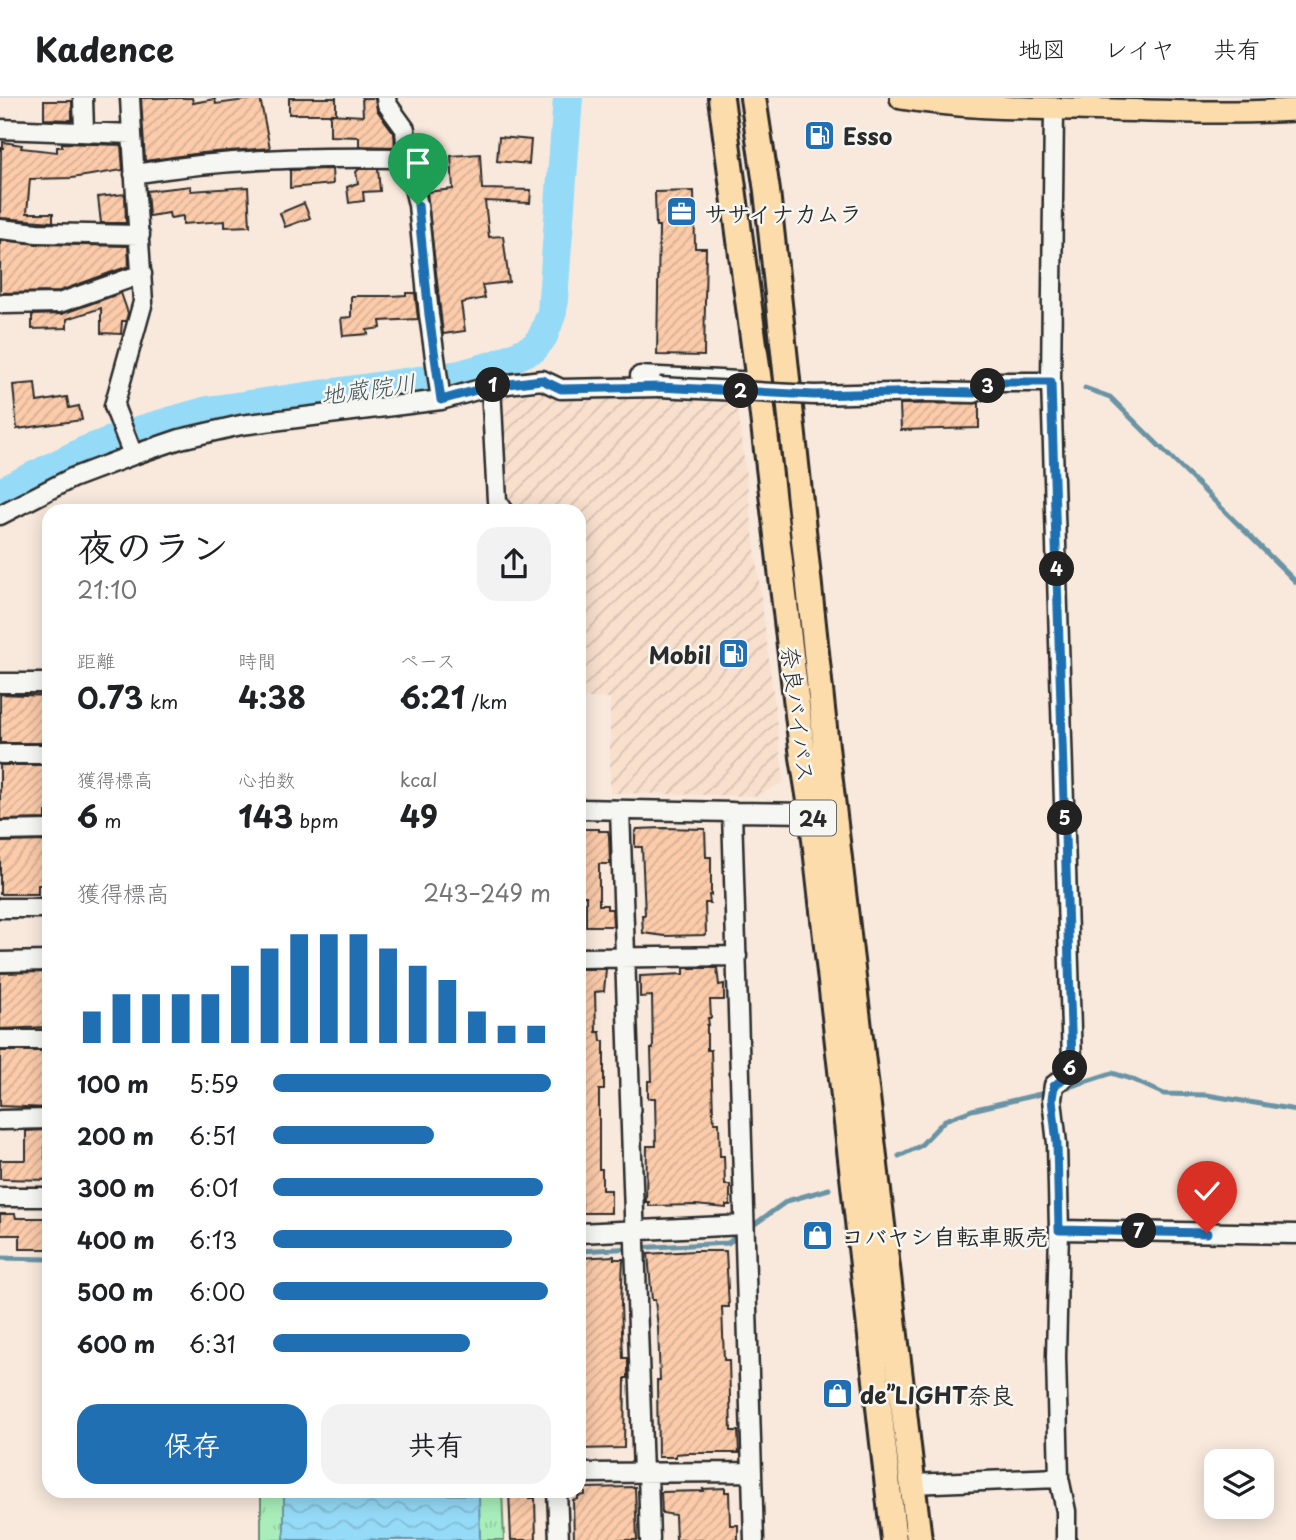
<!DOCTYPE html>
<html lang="ja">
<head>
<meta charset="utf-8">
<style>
	:root { --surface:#fff; --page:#f2f2f2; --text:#202124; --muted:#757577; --line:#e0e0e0; --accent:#1f6fb2 }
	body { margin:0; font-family:"Playpen Sans","Klee One",sans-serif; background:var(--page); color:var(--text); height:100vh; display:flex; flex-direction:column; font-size:26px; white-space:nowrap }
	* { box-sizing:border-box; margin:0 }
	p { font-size:23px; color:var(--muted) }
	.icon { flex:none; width:38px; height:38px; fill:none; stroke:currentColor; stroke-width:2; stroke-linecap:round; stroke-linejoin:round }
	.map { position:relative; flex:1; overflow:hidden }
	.drawer { position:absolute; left:42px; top:406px; width:544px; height:994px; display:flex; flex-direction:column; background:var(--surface); border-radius:21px; box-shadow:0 4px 18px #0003 }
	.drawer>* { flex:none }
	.buttons { position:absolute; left:1204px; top:1351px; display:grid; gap:14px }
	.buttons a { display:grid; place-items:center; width:70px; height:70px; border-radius:14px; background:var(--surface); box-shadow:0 4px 18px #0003; font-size:35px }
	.pin { position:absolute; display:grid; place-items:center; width:60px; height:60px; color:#fff; margin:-72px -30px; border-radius:50% 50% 50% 0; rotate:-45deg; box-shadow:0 0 7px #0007 }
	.pin .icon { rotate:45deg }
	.km { position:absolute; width:35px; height:35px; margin:-18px; border-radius:50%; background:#222; color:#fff; font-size:19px; line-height:35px; text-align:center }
	.round { display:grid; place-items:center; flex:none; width:74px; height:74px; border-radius:21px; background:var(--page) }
	.summary { display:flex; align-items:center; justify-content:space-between; height:119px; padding:0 35px }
	h1 { font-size:38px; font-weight:700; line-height:52px }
	.figures { display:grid; grid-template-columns:repeat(3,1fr); gap:10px; height:119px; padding:7px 35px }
	.figures div { display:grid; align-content:center }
	.figures b { font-size:30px; font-weight:700 }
	.figures small { font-size:19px; font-weight:400 }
	.figures p { font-size:19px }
	.chart { height:196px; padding:14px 35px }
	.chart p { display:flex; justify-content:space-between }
	.chart svg { width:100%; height:126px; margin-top:7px; stroke:var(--accent); stroke-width:6 }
	.action { display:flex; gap:14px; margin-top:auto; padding:14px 35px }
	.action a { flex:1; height:80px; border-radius:21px; background:var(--accent); color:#fff; font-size:28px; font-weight:700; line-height:80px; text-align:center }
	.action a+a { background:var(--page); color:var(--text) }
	ul { padding:0 35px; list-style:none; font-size:23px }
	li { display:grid; grid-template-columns:112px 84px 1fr; align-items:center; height:52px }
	li i { height:18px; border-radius:9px; background:var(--accent) }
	header { display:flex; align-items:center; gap:42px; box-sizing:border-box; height:98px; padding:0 35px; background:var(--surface); border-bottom:2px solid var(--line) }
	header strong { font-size:33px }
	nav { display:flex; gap:38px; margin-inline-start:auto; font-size:24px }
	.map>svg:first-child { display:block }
	.industrial { fill:url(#industrial-furrows) }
	.grass { fill:url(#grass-tufts); stroke:#6a8c72; stroke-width:2 }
	.water { fill:url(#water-waves); stroke:#6b94a5; stroke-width:2 }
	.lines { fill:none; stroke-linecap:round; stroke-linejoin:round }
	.stream { stroke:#6b94a5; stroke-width:5 }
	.river { stroke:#95daf7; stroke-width:30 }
	.building { fill:url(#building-hatch); stroke:#2b2b2b; stroke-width:2 }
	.minor-casing { stroke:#2b2b2b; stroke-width:23 }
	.major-casing { stroke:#2b2b2b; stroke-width:26 }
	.highway-casing { stroke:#2b2b2b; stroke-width:30 }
	.minor { stroke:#f6f6f2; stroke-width:18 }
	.major { stroke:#fddcac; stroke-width:21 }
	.highway { stroke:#fddcac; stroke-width:24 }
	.minor-bridge-casing { stroke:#2b2b2b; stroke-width:23; stroke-linecap:butt }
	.minor-bridge { stroke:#f6f6f2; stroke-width:18 }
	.route-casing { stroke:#fff; stroke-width:14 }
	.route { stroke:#1f6fb2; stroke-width:9 }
	.labels { text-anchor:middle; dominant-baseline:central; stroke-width:5; stroke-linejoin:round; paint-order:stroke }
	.shield { fill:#f6f6f2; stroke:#686867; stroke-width:2 }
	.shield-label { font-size:21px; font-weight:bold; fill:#2b2b2b }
	.poi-label { font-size:23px; font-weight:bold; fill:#2b2b2b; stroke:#f6f6f2; text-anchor:start }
	.street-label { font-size:23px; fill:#2b2b2b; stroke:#f6f6f2 }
	.water-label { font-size:24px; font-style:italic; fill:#46575e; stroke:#f6f6f2 }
</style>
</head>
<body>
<header>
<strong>Kadence</strong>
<nav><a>地図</a><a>レイヤ</a><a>共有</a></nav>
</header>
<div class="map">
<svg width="1296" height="1442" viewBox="0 0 1296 1442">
	<defs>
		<pattern id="industrial-furrows" width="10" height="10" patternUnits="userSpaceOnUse" patternTransform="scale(1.75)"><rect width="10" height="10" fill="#f9e0cd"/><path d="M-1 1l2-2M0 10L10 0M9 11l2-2" fill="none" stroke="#d6c0b0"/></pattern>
		<pattern id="grass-tufts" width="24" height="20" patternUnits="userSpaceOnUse" patternTransform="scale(1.75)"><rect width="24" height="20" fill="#a9eeba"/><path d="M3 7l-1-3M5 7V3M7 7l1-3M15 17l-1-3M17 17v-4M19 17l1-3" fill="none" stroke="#92cca0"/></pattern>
		<pattern id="water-waves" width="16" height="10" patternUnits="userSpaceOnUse" patternTransform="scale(1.75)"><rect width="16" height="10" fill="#95daf7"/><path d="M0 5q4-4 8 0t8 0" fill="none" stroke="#81bbd4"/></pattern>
		<pattern id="building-hatch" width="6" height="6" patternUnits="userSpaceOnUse" patternTransform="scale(1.75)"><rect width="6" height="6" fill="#fbcbaa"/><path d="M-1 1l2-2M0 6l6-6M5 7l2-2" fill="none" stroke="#d7ae92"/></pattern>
	</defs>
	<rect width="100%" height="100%" fill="#f8e9dc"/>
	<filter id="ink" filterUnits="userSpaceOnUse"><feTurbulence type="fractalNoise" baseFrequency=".0143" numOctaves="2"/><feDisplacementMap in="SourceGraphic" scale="14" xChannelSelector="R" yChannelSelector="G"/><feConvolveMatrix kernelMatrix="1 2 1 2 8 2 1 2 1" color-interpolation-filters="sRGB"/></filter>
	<g filter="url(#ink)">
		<!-- industrial -->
		<path class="industrial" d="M 532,286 L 740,289 L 738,313 L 784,684 L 757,698 L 610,695 L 610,600 L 579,600 L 579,413 L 509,413 L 499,404 L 496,299 L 532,296 Z"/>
		<!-- grass -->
		<path class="grass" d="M 261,1393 L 284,1393 L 284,1442 L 261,1442 Z
			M 307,1393 L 502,1393 L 504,1442 L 480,1442 L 478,1397 Z"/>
		<!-- water -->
		<path class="water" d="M 284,1393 L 479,1397 L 480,1442 L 284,1442 Z"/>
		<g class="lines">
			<!-- stream -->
			<path class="stream" d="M 1085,290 L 1110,299 L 1296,484
				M 1059,992 L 1112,975 L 1131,981 L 1164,996 L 1207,997 L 1296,1012
				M 899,1058 L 920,1048 L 945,1022 L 972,1012 L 1049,994
				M 748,1131 L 787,1103 L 829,1091
				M 579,1153 L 728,1145 L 740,1136
				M 0,1160 L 49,1161"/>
			<!-- river -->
			<path class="river" d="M 0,395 L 85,353 L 135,334 L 208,313 L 460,277 L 496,267 L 534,250 L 543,238 L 552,214 L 568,0"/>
		</g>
		<!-- building -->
		<path class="building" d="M 141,0 L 192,0 L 193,5 L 215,1 L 216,6 L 260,0 L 270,50 L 201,55 L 145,63 Z
			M 289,0 L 336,0 L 336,16 L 289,16 Z
			M 362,0 L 375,0 L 377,12 L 394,35 L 395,49 L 359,48 L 359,39 L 330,38 L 330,16 L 363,18 Z
			M 44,3 L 72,3 L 72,22 L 44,21 Z
			M 499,39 L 531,42 L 529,66 L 497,63 Z
			M 3,44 L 22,47 L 21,50 L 57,54 L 57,49 L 62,49 L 62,45 L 121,47 L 123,72 L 72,80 L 30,81 L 27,115 L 53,115 L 53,124 L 0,120 L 1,50 L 3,50 Z
			M 480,56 L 482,91 L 531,92 L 530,105 L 485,103 L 489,139 L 503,138 L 509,184 L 482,187 L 485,200 L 461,205 L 465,233 L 443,236 L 427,94 L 453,91 L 451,58 Z
			M 332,71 L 333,86 L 290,90 L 290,72 Z
			M 359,71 L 378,71 L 380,93 L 363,94 L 364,103 L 349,105 L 347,89 L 358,85 L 356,74 Z
			M 191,88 L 191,93 L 248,89 L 250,128 L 225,129 L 225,123 L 183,126 L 183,118 L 170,120 L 169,115 L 149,118 L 147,93 Z
			M 694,93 L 695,150 L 706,150 L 704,258 L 657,257 L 659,128 L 656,128 L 655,94 Z
			M 125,96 L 126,125 L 101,125 L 98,99 Z
			M 304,105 L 310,120 L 285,129 L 280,115 Z
			M 0,142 L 37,146 L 128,148 L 129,168 L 57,194 L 0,195 Z
			M 121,195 L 128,215 L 126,223 L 122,223 L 121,236 L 101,235 L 101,210 L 67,221 L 67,230 L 32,231 L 32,217 L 62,216 Z
			M 406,195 L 415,195 L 418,221 L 380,223 L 381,230 L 367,232 L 368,236 L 343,238 L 341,220 L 351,219 L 351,198 L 390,198 L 406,197 Z
			M 35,285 L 37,304 L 67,299 L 69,310 L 79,308 L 82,322 L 17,331 L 13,287 Z
			M 979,305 L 979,330 L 901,332 L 900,306 Z
			M 0,596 L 49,598 L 49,643 L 46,645 L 0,645 Z
			M 0,667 L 46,667 L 49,714 L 46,714 L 46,721 L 0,722 Z
			M 664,730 L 705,731 L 706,759 L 711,759 L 711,797 L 709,797 L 710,805 L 705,805 L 706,837 L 665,838 L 643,835 L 642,817 L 645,817 L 642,749 L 635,749 L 635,736 L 637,731 Z
			M 583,731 L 599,731 L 599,733 L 608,733 L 609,737 L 610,766 L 599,766 L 599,807 L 607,807 L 607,811 L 612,811 L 613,828 L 586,828 L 586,798 L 579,798 L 579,772 L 584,771 Z
			M 49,743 L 49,787 L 38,787 L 38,796 L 0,796 L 0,744 Z
			M 684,870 L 717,870 L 719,887 L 724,886 L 724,902 L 710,902 L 711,920 L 708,920 L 709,927 L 707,927 L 707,952 L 711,952 L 713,1016 L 715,1025 L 719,1025 L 720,1058 L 724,1058 L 725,1087 L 730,1087 L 730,1107 L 726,1107 L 726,1110 L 695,1107 L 649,1108 L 649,1104 L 646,1104 L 647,1048 L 656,1048 L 655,1000 L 648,1000 L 648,983 L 652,983 L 651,951 L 653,951 L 652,898 L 640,899 L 640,878 L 684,876 Z
			M 579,871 L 606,871 L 604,893 L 595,894 L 596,934 L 600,934 L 601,943 L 604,943 L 604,992 L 599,992 L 599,1071 L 602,1071 L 602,1092 L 611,1092 L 611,1115 L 582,1115 L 579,1035 Z
			M 44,874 L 45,905 L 49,905 L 49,929 L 0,931 L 0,875 Z
			M 0,953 L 45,953 L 45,961 L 49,961 L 49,1010 L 0,1008 Z
			M 45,1032 L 45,1061 L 49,1061 L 49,1082 L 0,1081 L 0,1062 L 26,1062 L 26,1033 Z
			M 0,1116 L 15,1116 L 16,1120 L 49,1120 L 49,1151 L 20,1151 L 20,1137 L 0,1137 Z
			M 694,1153 L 726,1153 L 729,1209 L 722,1209 L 724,1262 L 729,1262 L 731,1333 L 738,1333 L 739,1355 L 687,1355 L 676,1356 L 676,1359 L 658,1359 L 657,1282 L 660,1282 L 658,1230 L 655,1202 L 652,1202 L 648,1156 Z
			M 614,1158 L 614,1161 L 623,1161 L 621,1206 L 623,1260 L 628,1260 L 628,1280 L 625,1280 L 624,1350 L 579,1351 L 579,1160 Z
			M 635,1389 L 637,1442 L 574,1442 L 573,1402 L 578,1401 L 578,1398 L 585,1397 L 585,1390 Z
			M 725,1390 L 725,1394 L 729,1394 L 730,1427 L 738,1427 L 738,1442 L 676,1442 L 675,1417 L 662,1415 L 661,1394 L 704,1393 L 703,1391 Z
			M 509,1393 L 530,1393 L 530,1400 L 535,1400 L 536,1442 L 511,1442 Z"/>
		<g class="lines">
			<defs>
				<path id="minor" d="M 83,0 L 84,33
					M 130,0 L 132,36
					M 386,0 L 387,6 L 405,31 L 407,60 L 418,107 L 429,217 L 441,302
					M 1054,11 L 1051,284 L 1072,964 L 1069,976 L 1054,987 L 1052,1001 L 1057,1046 L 1059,1132 L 1056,1259 L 1059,1380 L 1066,1413 L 1066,1442
					M 0,31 L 132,36 L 143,204 L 114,308 L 133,357
					M 134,76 C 224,60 315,59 407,60
					M 0,131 L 37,135 L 140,137
					M 3,206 L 59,205 L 142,176
					M 640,278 L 759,284
					M 491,288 L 497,403 L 504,413
					M 930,294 L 974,295 L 995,284 L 1051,284
					M 0,417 L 72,380 L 133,357 L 180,341 L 241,327 L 441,302 L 491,288 L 542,282 L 561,291 L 659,289
					M 0,585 L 49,585
					M 0,656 L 49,656
					M 579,711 L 732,714
					M 620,712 L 643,1375
					M 0,733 L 49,732
					M 0,810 L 49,810
					M 579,860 L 737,858
					M 0,864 L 49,863
					M 0,942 L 49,942
					M 0,1022 L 49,1021
					M 0,1099 L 49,1099
					M 1059,1132 L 1296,1136
					M 579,1135 L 744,1127
					M 579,1375 L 752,1374
					M 648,1375 L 650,1442
					M 912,1386 L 1059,1380
					M 557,1393 L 559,1442
					M 754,1442 L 732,714 L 812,715"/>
				<path id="major" d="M 901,0 C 959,10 1019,10 1077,11 C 1150,13 1223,16 1296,12"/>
				<path id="highway" d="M 721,0 L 759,284 L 803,659 L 812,715 L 894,1442
					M 753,0 L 767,93 L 827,658 L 919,1442"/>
			</defs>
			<!-- minor casing -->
			<use href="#minor" class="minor-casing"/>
			<!-- major casing -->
			<use href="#major" class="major-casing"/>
			<!-- highway casing -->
			<use href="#highway" class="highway-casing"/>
			<!-- minor -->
			<use href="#minor" class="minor"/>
			<!-- major -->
			<use href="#major" class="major"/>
			<!-- highway -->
			<use href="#highway" class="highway"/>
			<defs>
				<path id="minor-bridge" d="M 659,289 L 814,297 L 930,294"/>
			</defs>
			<!-- minor-bridge casing -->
			<use href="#minor-bridge" class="minor-bridge-casing"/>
			<!-- minor-bridge -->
			<use href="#minor-bridge" class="minor-bridge"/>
		</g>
	</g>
	<g class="lines" filter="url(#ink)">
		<defs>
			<path id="route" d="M 418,107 L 429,217 L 441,302 L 491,288 L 542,282 L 561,291 L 659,289 L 814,297 L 930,294 L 974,295 L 995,284 L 1051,284 L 1072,964 L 1069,976 L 1054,988 L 1052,1001 L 1057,1046 L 1059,1132 L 1207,1135"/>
		</defs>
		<!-- route casing -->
		<use href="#route" class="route-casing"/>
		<!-- route -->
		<use href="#route" class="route"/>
	</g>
	<!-- icons -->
	<defs>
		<symbol id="fuel-square" viewBox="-11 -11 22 22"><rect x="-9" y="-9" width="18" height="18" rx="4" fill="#1f6fb2" stroke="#f6f6f2"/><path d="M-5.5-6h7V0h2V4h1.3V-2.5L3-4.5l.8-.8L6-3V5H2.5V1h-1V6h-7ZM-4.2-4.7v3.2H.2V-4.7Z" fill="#fff"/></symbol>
		<symbol id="office-square" viewBox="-11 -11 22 22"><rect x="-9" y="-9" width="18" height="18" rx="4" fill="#1f6fb2" stroke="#f6f6f2"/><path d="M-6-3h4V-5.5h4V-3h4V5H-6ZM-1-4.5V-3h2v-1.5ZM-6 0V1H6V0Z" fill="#fff"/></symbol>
		<symbol id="shop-square" viewBox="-11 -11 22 22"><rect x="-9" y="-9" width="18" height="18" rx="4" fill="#1f6fb2" stroke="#f6f6f2"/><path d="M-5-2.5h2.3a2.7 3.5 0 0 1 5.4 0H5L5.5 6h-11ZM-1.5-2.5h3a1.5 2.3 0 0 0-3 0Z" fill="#fff"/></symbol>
	</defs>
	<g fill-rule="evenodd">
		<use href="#fuel-square" x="802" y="20" width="35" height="35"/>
		<use href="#office-square" x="664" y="96" width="35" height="35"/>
		<use href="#fuel-square" x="716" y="538" width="35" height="35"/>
		<use href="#shop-square" x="800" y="1120" width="35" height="35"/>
		<use href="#shop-square" x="820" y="1278" width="35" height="35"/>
	</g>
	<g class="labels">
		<!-- shield labels -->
		<rect class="shield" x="790" y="702.5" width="46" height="35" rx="5"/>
		<g class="shield-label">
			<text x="813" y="720">24</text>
		</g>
		<!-- poi labels -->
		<g class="poi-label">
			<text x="843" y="37">Esso</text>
			<text x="704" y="114">ササイナカムラ</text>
			<text x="711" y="556" text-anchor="end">Mobil</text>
			<text x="841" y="1137">コバヤシ自転車販売</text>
			<text x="860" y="1296">de”LIGHT奈良</text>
		</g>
		<!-- street labels -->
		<g class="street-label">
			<text transform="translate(799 616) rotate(83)">奈良バイパス</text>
		</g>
		<!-- water labels -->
		<g class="water-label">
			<text transform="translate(368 290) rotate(-8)">地蔵院川</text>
		</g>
	</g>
</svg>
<div class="buttons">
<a><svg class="icon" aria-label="layers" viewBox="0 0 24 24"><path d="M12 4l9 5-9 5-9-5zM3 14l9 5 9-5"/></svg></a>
</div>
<div class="pin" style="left:418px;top:107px;background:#1e9e55"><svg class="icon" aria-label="arrive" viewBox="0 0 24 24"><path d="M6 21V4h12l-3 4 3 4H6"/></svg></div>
<div class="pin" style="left:1207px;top:1135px;background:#d93025"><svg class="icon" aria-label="check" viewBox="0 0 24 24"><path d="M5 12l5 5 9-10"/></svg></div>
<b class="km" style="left:493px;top:287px">1</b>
<b class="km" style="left:741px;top:293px">2</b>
<b class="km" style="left:988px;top:288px">3</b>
<b class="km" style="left:1057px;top:471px">4</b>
<b class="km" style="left:1065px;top:720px">5</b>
<b class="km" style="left:1070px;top:970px">6</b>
<b class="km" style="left:1139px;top:1133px">7</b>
<section class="drawer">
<div class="summary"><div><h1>夜のラン</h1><p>21:10</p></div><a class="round"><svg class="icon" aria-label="share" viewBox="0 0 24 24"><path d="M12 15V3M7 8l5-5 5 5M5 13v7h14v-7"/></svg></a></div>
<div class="figures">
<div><p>距離</p><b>0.73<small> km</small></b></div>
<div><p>時間</p><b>4:38</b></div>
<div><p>ペース</p><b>6:21<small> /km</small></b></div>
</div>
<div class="figures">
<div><p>獲得標高</p><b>6<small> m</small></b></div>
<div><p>心拍数</p><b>143<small> bpm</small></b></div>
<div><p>kcal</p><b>49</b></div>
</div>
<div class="chart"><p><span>獲得標高</span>243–249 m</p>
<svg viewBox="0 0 160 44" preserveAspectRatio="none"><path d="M5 44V33M15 44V27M25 44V27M35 44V27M45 44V27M55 44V17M65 44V11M75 44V6M85 44V6M95 44V6M105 44V11M115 44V17M125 44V22M135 44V33M145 44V38M155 44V38"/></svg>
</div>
<ul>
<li><b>100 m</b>5:59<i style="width:100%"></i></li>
<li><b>200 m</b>6:51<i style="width:58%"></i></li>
<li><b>300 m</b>6:01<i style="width:97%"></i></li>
<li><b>400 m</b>6:13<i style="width:86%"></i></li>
<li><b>500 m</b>6:00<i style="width:99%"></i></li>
<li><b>600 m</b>6:31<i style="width:71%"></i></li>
</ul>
<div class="action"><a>保存</a><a>共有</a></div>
</section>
</div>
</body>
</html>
